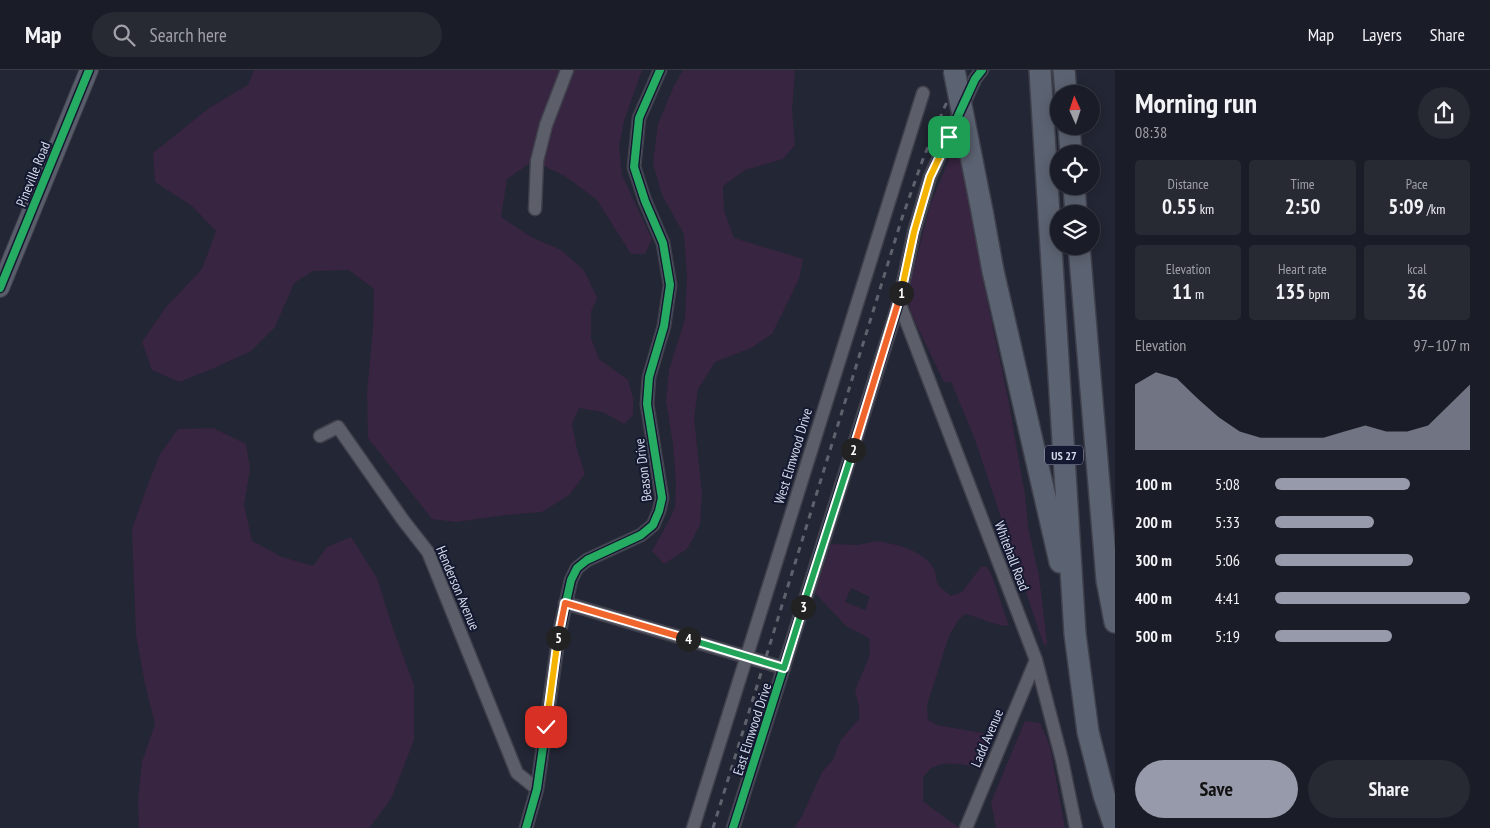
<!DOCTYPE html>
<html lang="en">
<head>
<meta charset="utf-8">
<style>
	:root { --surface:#1a1c27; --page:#272933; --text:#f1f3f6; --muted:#9fa1a7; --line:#383a44; --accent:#979aaa }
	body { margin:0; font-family:"PT Sans Narrow",sans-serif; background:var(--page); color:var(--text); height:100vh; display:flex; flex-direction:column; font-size:19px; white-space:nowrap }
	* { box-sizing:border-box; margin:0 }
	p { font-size:16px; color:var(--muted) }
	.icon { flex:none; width:28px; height:28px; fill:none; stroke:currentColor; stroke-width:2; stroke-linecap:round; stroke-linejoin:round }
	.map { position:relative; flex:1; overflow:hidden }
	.sheet { display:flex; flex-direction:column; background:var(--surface); width:375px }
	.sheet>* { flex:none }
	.needle { width:32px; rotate:357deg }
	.buttons { position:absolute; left:1050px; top:15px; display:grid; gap:10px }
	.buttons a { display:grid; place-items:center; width:50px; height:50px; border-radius:50%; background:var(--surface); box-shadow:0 2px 12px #0003,0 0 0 1px var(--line); font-size:25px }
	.pin { position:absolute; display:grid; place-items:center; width:42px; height:42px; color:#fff; margin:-21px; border-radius:10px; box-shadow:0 2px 8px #0006 }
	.km { position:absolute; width:25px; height:25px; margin:-12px; border-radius:50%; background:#222; color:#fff; font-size:14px; line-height:25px; text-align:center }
	.round { display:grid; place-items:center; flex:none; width:52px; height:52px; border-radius:26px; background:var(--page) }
	.summary { display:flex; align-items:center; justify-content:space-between; height:85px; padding:0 20px }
	h1 { font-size:28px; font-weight:800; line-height:38px }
	.stats { display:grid; grid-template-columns:repeat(3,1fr); gap:8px; height:85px; padding:5px 20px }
	.stats div { display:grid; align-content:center; border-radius:5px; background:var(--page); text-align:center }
	.stats b { font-size:21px; font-weight:800 }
	.stats small { font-size:14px; font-weight:400 }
	.stats p { font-size:14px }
	.chart { height:140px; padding:10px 20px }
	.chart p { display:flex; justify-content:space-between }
	.chart svg { width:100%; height:90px; margin-top:5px; fill:var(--accent); opacity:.7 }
	.action { display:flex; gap:10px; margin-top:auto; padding:10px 20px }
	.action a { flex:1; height:58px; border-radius:30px; background:var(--accent); color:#111; font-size:20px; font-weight:800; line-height:58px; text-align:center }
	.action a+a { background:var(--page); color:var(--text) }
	ul { padding:0 20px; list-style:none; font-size:16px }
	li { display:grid; grid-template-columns:80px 60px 1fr; align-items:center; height:38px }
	li i { height:12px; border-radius:6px; background:var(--accent) }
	header { display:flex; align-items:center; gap:30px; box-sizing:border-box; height:70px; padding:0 25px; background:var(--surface); border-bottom:1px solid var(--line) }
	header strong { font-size:24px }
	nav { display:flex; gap:28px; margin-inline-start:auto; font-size:18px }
	.search { width:350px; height:45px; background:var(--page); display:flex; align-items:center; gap:12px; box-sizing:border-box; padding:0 18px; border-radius:28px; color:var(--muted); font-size:19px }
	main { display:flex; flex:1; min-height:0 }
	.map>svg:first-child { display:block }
	.green { fill:#382541; fill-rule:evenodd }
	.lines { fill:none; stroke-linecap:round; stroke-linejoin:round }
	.minor-casing { stroke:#3f404c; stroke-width:15 }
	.secondary-casing { stroke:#3f404c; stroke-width:20 }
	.motorway-casing { stroke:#3f404c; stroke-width:24 }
	.minor { stroke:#5c5e6a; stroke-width:12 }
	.secondary { stroke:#595d6a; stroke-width:18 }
	.motorway { stroke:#5b6271; stroke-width:21 }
	.rail { stroke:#5f626c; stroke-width:3; stroke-dasharray:6 6; stroke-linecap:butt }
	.motorway-bridge-casing { stroke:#3f404c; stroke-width:24; stroke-linecap:butt }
	.motorway-bridge { stroke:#5b6271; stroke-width:21 }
	.cycleway-casing { stroke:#141830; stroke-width:11 }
	.cycleway { stroke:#26ab63; stroke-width:8 }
	.split-1-casing { stroke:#fff; stroke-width:10 }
	.split-2-casing { stroke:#fff; stroke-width:10 }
	.split-3-casing { stroke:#fff; stroke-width:10 }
	.split-4-casing { stroke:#fff; stroke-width:10 }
	.split-5-casing { stroke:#fff; stroke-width:10 }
	.split-6-casing { stroke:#fff; stroke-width:10 }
	.split-1 { stroke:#f5b400; stroke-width:6 }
	.split-2 { stroke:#f0652b; stroke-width:6 }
	.split-3 { stroke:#22a559; stroke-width:6 }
	.split-4 { stroke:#22a559; stroke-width:6 }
	.split-5 { stroke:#f0652b; stroke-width:6 }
	.split-6 { stroke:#f5b400; stroke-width:6 }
	.labels { text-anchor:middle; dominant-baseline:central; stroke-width:4; stroke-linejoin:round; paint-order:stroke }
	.shield { fill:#141830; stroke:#9b9fb2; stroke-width:1 }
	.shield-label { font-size:12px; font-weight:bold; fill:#d5d9ea }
	.street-label { font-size:14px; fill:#d5d9ea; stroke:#141830 }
</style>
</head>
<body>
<header>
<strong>Map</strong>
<div class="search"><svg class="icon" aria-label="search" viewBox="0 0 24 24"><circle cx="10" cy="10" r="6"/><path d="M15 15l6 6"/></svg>Search here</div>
<nav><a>Map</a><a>Layers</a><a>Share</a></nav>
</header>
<main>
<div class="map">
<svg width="1115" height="758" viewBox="0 0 1115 758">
	<rect width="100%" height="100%" fill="#232634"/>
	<!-- green -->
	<path class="green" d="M 254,0 L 642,0 L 624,51 L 619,77 L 622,105 L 652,169 L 645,184 L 631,184 L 597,130 L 565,106 L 533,91 L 507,109 L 501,147 L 531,167 L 561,180 L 584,200 L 597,228 L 591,242 L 591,268 L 599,289 L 628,310 L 633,328 L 633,345 L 624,354 L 603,342 L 579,338 L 572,354 L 577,379 L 585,404 L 569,425 L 542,442 L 506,445 L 456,452 L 432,449 L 368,368 L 367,322 L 373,259 L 374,219 L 349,200 L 313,201 L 294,213 L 275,257 L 251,281 L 212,299 L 179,312 L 152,300 L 142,272 L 166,237 L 202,199 L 216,161 L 192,136 L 155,112 L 153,83 L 209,38 L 248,15 Z
		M 683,0 L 795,0 L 792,40 L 795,75 L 783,89 L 745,100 L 723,116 L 724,141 L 734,168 L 803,189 L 799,209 L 772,264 L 751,278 L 715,292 L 698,319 L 694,348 L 702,423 L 700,455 L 687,479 L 664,494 L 652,481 L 665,458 L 675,438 L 676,412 L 673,374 L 666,331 L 669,300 L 685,249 L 687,206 L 684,164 L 662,125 L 653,93 L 658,54 L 674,16 Z
		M 957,70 L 978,177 L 984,216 L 1007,323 L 1025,425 L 1028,457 L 1039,506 L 1047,572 L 1046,576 L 1044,574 L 1042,570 L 974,367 L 951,312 L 944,312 L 916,254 L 910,239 L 908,226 L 910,214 L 930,135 Z
		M 213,358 L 246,374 L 250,399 L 244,435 L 252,471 L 282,487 L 313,496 L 327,477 L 351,467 L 377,508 L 393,559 L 414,615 L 414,670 L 391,729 L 369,758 L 139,758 L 138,730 L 142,692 L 155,654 L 145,614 L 136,565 L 132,459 L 147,417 L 160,384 L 178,359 Z
		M 877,471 C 897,474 926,481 935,501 C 936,505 936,509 937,513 C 940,518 947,522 951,526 L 962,522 L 981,497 L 987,497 L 992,506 L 1009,556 C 994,556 980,547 965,544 L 959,549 L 949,566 L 927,635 L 928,650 L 937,655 L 982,663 L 991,671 L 989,682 L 978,698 C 964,694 946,690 932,698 C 929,700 926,704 923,707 L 923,731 L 933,739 L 960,758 L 794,758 L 802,746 L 822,702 L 833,690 L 840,671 L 859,649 L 859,637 L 855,620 L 870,585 L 869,568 L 846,556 L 815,523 L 831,474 L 858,475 ZM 851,518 L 870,527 L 865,540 L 845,532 Z
		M 1025,651 L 1040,653 L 1050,676 L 1065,758 L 996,758 L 991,732 Z"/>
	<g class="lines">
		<defs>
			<path id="minor" d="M 535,139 L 537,91 L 546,55 L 567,0
				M 899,232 L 1036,590 L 1062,690 L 1076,758
				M 320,366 L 338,357 L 403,450 L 428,482 L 517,703 L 537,719
				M 565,533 L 784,598
				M 526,758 L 537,719 L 559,564 L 571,510 L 577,498 L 587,490 L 641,465 L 653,455 L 659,441 L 662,428 L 647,334 L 649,307 L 664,256 L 670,215 L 663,173 L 645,131 L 634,97 L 639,48 L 660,0
				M 693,758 L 923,23
				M 733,758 L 899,232 L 914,162 L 930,107 L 975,9 L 982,0
				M 966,758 L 1036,590"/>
			<path id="secondary" d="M 0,218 L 89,0"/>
			<path id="motorway" d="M 1040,0 L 1075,564 L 1088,662 L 1104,725 L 1115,757
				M 1064,0 L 1066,24
				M 1069,56 L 1071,84
				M 1074,116 L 1076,144
				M 982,141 L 993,201 L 1060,492
				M 1079,176 L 1107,510 L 1115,552"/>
		</defs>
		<!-- minor casing -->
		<use href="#minor" class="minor-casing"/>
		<!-- secondary casing -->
		<use href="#secondary" class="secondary-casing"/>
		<!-- motorway casing -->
		<use href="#motorway" class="motorway-casing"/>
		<!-- minor -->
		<use href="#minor" class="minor"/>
		<!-- secondary -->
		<use href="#secondary" class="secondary"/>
		<!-- motorway -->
		<use href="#motorway" class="motorway"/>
		<!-- rail -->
		<path class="rail" d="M 713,758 L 902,148 L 923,89 L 945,36 L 965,0"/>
		<defs>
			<path id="motorway-bridge" d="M 954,0 L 982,141"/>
		</defs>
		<!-- motorway-bridge casing -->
		<use href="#motorway-bridge" class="motorway-bridge-casing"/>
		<!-- motorway-bridge -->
		<use href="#motorway-bridge" class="motorway-bridge"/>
		<defs>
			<path id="cycleway" d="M 0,218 L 89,0
				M 526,758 L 537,719 L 559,564 L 571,510 L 577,498 L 587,490 L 641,465 L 653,455 L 659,441 L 662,428 L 647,334 L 649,307 L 664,256 L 670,215 L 663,173 L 645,131 L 634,97 L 639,48 L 660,0
				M 733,758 L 899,232 L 914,162 L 930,107 L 975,9 L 982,0"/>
		</defs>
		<!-- cycleway casing -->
		<use href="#cycleway" class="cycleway-casing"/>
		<!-- cycleway -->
		<use href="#cycleway" class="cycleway"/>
	</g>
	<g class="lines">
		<defs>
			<path id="split-1" d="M 901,223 L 914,162 L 930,107 L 949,67"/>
			<path id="split-2" d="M 853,380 L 901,223"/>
			<path id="split-3" d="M 803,537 L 853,380"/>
			<path id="split-4" d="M 688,569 L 784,598 L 803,537"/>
			<path id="split-5" d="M 558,568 L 565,533 L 688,569"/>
			<path id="split-6" d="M 546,657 L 558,568"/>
		</defs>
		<!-- split-1 casing -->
		<use href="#split-1" class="split-1-casing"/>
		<!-- split-2 casing -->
		<use href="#split-2" class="split-2-casing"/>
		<!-- split-3 casing -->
		<use href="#split-3" class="split-3-casing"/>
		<!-- split-4 casing -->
		<use href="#split-4" class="split-4-casing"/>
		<!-- split-5 casing -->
		<use href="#split-5" class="split-5-casing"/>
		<!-- split-6 casing -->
		<use href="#split-6" class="split-6-casing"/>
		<!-- split-1 -->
		<use href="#split-1" class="split-1"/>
		<!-- split-2 -->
		<use href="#split-2" class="split-2"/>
		<!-- split-3 -->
		<use href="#split-3" class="split-3"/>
		<!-- split-4 -->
		<use href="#split-4" class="split-4"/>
		<!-- split-5 -->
		<use href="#split-5" class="split-5"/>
		<!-- split-6 -->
		<use href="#split-6" class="split-6"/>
	</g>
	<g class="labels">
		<!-- shield labels -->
		<rect class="shield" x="1045" y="375.5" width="38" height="19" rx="4"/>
		<g class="shield-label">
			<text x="1064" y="385">US 27</text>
		</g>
		<!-- street labels -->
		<g class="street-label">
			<text transform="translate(33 104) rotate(-68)">Pineville Road</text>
			<text transform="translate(793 386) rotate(-73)">West Elmwood Drive</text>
			<text transform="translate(643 400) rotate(-97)">Beason Drive</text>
			<text transform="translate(1012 486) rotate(69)">Whitehall Road</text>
			<text transform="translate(458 518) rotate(67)">Henderson Avenue</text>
			<text transform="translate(752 659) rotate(-72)">East Elmwood Drive</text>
			<text transform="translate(987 668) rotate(-67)">Ladd Avenue</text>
		</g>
	</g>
</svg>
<div class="buttons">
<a><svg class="needle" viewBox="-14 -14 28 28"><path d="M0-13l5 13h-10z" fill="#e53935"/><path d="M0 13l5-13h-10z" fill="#9fa1a7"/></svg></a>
<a><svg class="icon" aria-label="locate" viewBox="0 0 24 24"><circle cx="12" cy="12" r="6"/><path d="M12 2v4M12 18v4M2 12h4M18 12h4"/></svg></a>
<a><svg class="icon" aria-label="layers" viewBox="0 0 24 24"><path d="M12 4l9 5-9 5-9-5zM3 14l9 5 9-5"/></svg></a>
</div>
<div class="pin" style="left:949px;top:67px;background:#1e9e55"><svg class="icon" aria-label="arrive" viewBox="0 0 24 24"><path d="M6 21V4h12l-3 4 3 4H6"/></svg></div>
<div class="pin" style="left:546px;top:657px;background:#d93025"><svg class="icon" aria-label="check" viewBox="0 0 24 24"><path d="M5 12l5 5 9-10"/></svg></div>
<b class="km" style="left:901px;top:223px">1</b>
<b class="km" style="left:853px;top:380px">2</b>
<b class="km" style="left:803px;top:537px">3</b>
<b class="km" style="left:688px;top:569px">4</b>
<b class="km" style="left:558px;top:568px">5</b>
</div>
<section class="sheet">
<div class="summary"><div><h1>Morning run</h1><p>08:38</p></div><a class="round"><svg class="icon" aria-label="share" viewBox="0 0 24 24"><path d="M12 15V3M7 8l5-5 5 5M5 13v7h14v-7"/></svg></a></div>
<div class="stats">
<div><p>Distance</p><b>0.55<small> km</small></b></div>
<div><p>Time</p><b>2:50</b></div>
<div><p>Pace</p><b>5:09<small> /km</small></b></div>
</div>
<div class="stats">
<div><p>Elevation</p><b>11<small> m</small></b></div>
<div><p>Heart rate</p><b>135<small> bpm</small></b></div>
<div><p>kcal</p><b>36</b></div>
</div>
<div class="chart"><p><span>Elevation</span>97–107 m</p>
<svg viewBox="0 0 160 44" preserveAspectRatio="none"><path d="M0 44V12L10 6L20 9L30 19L40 28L50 35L60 38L70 38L80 38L90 38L100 35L110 32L120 35L130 35L140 32L150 22L160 12V44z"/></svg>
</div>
<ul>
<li><b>100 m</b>5:08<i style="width:69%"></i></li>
<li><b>200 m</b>5:33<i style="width:51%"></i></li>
<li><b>300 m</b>5:06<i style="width:71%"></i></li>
<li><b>400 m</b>4:41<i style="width:100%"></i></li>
<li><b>500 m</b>5:19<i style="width:60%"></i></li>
</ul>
<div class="action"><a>Save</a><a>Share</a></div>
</section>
</main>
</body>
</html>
